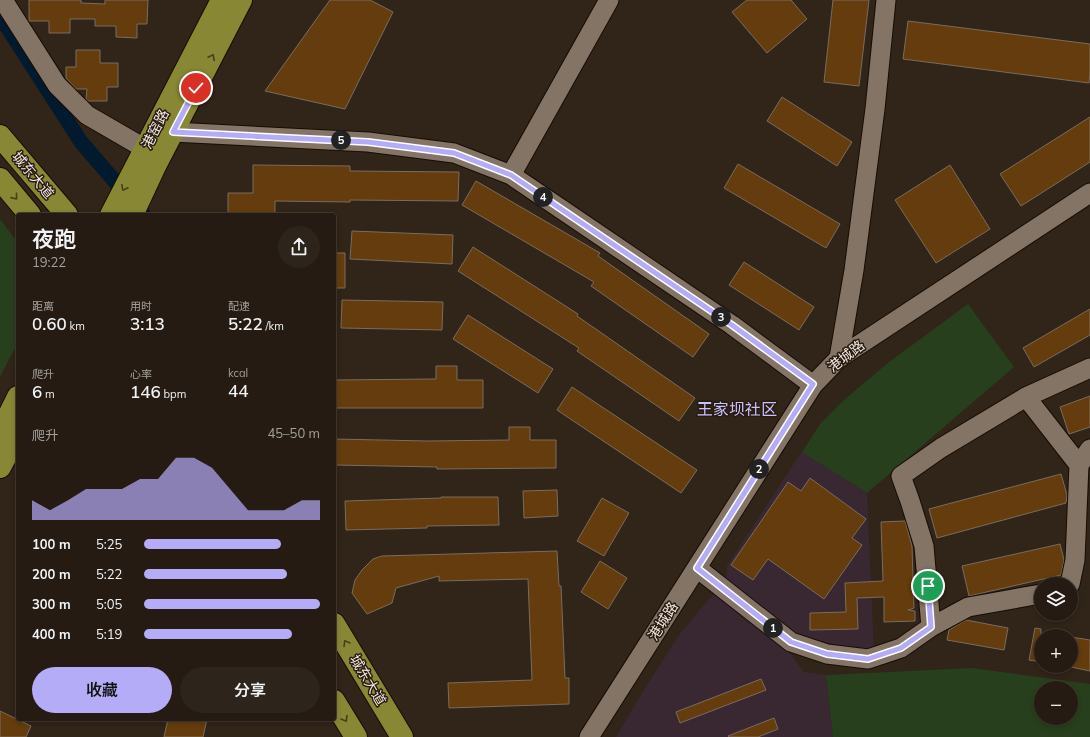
<!DOCTYPE html>
<html lang="zh">
<head>
<meta charset="utf-8">
<style>
	:root { --surface:#251b12; --page:#2d241b; --text:#f1f3f6; --muted:#a3a19f; --line:#423932; --accent:#b5acf8 }
	body { margin:0; font-family:Mulish,"Noto Sans SC",sans-serif; background:var(--page); color:var(--text); height:100vh; display:flex; flex-direction:column; font-size:15px; white-space:nowrap }
	* { box-sizing:border-box; margin:0 }
	p { font-size:13px; color:var(--muted) }
	.icon { flex:none; width:22px; height:22px; fill:none; stroke:currentColor; stroke-width:2; stroke-linecap:round; stroke-linejoin:round }
	.map { position:relative; flex:1; overflow:hidden }
	.details { position:absolute; left:16px; top:213px; width:320px; height:508px; display:flex; flex-direction:column; background:var(--surface); border-radius:4px; box-shadow:0 2px 6px #0003,0 0 0 1px var(--line) }
	.details>* { flex:none }
	.fabs { position:absolute; left:1034px; top:577px; display:grid; gap:8px }
	.fabs a { display:grid; place-items:center; width:44px; height:44px; border-radius:50%; background:var(--surface); box-shadow:0 2px 6px #0003,0 0 0 1px var(--line); font-size:20px }
	.pin { position:absolute; display:grid; place-items:center; width:34px; height:34px; color:#fff; margin:-17px; border:2px solid #fff; border-radius:50%; box-shadow:0 1px 4px #0007 }
	.km { position:absolute; width:20px; height:20px; margin:-10px; border-radius:50%; background:#222; color:#fff; font-size:11px; line-height:20px; text-align:center }
	.round { display:grid; place-items:center; flex:none; width:42px; height:42px; border-radius:21px; background:var(--page) }
	.headline { display:flex; align-items:center; justify-content:space-between; height:68px; padding:0 16px }
	h1 { font-size:22px; font-weight:600; line-height:30px }
	.metrics { display:grid; grid-template-columns:repeat(3,1fr); gap:6px; height:68px; padding:4px 16px }
	.metrics div { display:grid; align-content:center }
	.metrics b { font-size:17px; font-weight:600 }
	.metrics small { font-size:11px; font-weight:400 }
	.metrics p { font-size:11px }
	.chart { height:112px; padding:8px 16px }
	.chart p { display:flex; justify-content:space-between }
	.chart svg { width:100%; height:72px; margin-top:4px; fill:var(--accent); opacity:.7 }
	.button { display:flex; gap:8px; margin-top:auto; padding:8px 16px }
	.button a { flex:1; height:46px; border-radius:24px; background:var(--accent); color:#111; font-size:16px; font-weight:600; line-height:46px; text-align:center }
	.button a+a { background:var(--page); color:var(--text) }
	ul { padding:0 16px; list-style:none; font-size:13px }
	li { display:grid; grid-template-columns:64px 48px 1fr; align-items:center; height:30px }
	li i { height:10px; border-radius:5px; background:var(--accent) }
	.map>svg:first-child { display:block }
	.industrial { fill:#392831 }
	.green { fill:#273f1d; fill-rule:evenodd }
	.lines { fill:none; stroke-linecap:round; stroke-linejoin:round }
	.canal { stroke:#021a2d; stroke-width:15 }
	.building { fill:#643c0e; stroke:#7b6c5e }
	.minor-casing { stroke:#180d03; stroke-width:21 }
	.major-casing { stroke:#180d03; stroke-width:24 }
	.minor { stroke:#837466; stroke-width:19 }
	.major { stroke:#888734; stroke-width:22 }
	.oneway { stroke:#49401b }
	.route-casing { stroke:#fff; stroke-width:8 }
	.route { stroke:#b5acf8; stroke-width:5 }
	.labels { text-anchor:middle; dominant-baseline:central; stroke-width:3; stroke-linejoin:round; paint-order:stroke }
	.street-label { font-size:14px; fill:#f2eae2; stroke:#271a0e }
	.quarter-label { font-size:16px; fill:#c9c3fd; stroke:#271a0e }
</style>
</head>
<body>
<div class="map">
<svg width="1090" height="737" viewBox="0 0 1090 737">
	<rect width="100%" height="100%" fill="#312418"/>
	<!-- industrial -->
	<path class="industrial" d="M 802,451 L 867,493 L 874,653 L 794,635 L 726,581 L 727,566 Z
		M 717,591 L 783,644 L 804,672 L 826,675 L 833,737 L 616,737 L 645,688 L 679,635 L 708,600 Z"/>
	<!-- green -->
	<path class="green" d="M 0,219 L 18,243 L 18,342 L 0,377 Z
		M 968,304 L 1014,367 L 867,493 L 802,452 L 820,424 L 845,399 L 889,362 Z
		M 972,668 L 1090,684 L 1090,737 L 833,737 L 826,675 ZM 1041,688 L 1071,688 L 1071,718 L 1041,718 Z"/>
	<g class="lines">
		<!-- canal -->
		<path class="canal" d="M 0,16 L 81,142 L 144,215"/>
	</g>
	<!-- building -->
	<path class="building" d="M 29,0 L 81,0 L 81,3 L 105,4 L 105,0 L 148,0 L 147,24 L 137,24 L 137,38 L 116,37 L 116,26 L 95,26 L 95,19 L 70,19 L 70,33 L 49,33 L 49,21 L 29,21 Z
		M 330,0 L 370,0 L 393,12 L 345,109 L 265,91 Z
		M 747,0 L 791,0 L 807,19 L 767,53 L 732,12 Z
		M 833,0 L 869,0 L 859,86 L 824,82 Z
		M 908,21 L 1090,44 L 1090,71 L 1089,83 L 903,59 Z
		M 76,50 L 100,50 L 100,63 L 118,63 L 118,87 L 107,87 L 107,101 L 88,101 L 86,99 L 87,89 L 76,89 L 66,78 L 66,67 L 76,67 Z
		M 782,97 L 852,142 L 837,166 L 767,121 Z
		M 1090,117 L 1090,162 L 1021,206 L 1000,174 Z
		M 738,164 L 840,224 L 826,248 L 724,188 Z
		M 253,165 L 350,166 L 350,171 L 459,172 L 458,201 L 350,200 L 350,202 L 275,201 L 275,215 L 228,215 L 228,193 L 253,193 Z
		M 950,165 L 990,229 L 936,263 L 895,200 Z
		M 476,181 L 600,253 L 598,256 L 709,334 L 693,357 L 591,286 L 594,282 L 462,205 Z
		M 352,231 L 453,235 L 452,264 L 350,259 Z
		M 473,247 L 578,314 L 577,316 L 695,398 L 679,421 L 577,351 L 579,348 L 458,271 Z
		M 334,253 L 345,253 L 345,288 L 334,288 Z
		M 744,262 L 814,307 L 799,330 L 729,285 Z
		M 342,300 L 443,302 L 442,330 L 341,328 Z
		M 1090,309 L 1090,335 L 1034,367 L 1023,348 Z
		M 468,315 L 553,369 L 538,393 L 453,339 Z
		M 436,366 L 457,366 L 457,380 L 483,380 L 483,408 L 334,408 L 334,380 L 436,379 Z
		M 572,387 L 697,470 L 681,493 L 557,410 Z
		M 1090,396 L 1090,427 L 1069,434 L 1060,407 Z
		M 509,427 L 530,427 L 530,440 L 556,440 L 556,468 L 437,469 L 437,467 L 334,465 L 334,439 L 428,441 L 509,440 Z
		M 1061,474 L 1067,495 L 1066,503 L 937,538 L 929,509 Z
		M 810,478 L 866,519 L 852,538 L 862,545 L 824,599 L 768,559 L 753,580 L 731,565 L 788,482 L 801,491 Z
		M 557,490 L 558,516 L 524,518 L 523,491 Z
		M 441,497 L 498,497 L 499,525 L 427,526 L 427,528 L 346,530 L 345,501 L 441,498 Z
		M 602,498 L 629,513 L 604,556 L 577,541 Z
		M 905,521 L 912,546 L 914,608 L 908,610 L 915,611 L 915,621 L 884,622 L 884,597 L 857,598 L 858,629 L 810,630 L 810,613 L 846,612 L 845,583 L 883,581 L 881,522 Z
		M 1060,544 L 1064,560 L 1061,575 L 969,596 L 962,566 Z
		M 557,551 L 559,586 L 561,586 L 565,678 L 569,678 L 569,704 L 449,708 L 448,683 L 532,680 L 528,579 L 439,581 L 439,576 L 396,588 L 392,603 L 367,614 L 352,593 L 355,580 L 362,570 L 373,559 L 382,556 Z
		M 600,561 L 627,578 L 608,609 L 581,592 Z
		M 966,620 L 1008,628 L 1004,650 L 947,640 L 949,630 Z
		M 1035,628 L 1041,629 L 1041,662 L 1029,660 Z
		M 1071,637 L 1090,640 L 1090,671 L 1071,667 Z
		M 761,679 L 766,690 L 680,723 L 676,712 Z
		M 0,711 L 31,726 L 26,737 L 0,737 Z
		M 774,718 L 778,729 L 758,737 L 729,737 L 728,736 Z
		M 168,719 L 207,719 L 203,737 L 164,737 Z"/>
	<g class="lines">
		<defs>
			<path id="minor" d="M 3,0 L 57,85 L 87,115 L 144,148
				M 173,132 L 368,142 L 454,153 L 511,175 L 732,325 L 813,385
				M 511,175 L 609,0
				M 839,358 L 854,270 L 875,109 L 886,0
				M 1026,397 L 1079,465
				M 697,568 L 791,642 L 827,654 L 868,659 L 901,648 L 931,627 L 968,607 L 1041,594
				M 1070,584 L 1075,560 L 1079,465 L 1090,449
				M 931,627 L 924,546 L 910,501 L 901,476 L 941,448 L 1026,397 L 1090,368
				M 589,737 L 813,385 L 839,358 L 1090,193"/>
			<path id="major" d="M 0,136 L 67,215
				M 0,179 L 30,215
				M 111,215 L 222,0
				M 132,215 L 155,166 L 241,0
				M 0,433 L 18,397
				M 0,467 L 18,433
				M 334,624 L 402,737
				M 334,701 L 356,737"/>
		</defs>
		<!-- minor casing -->
		<use href="#minor" class="minor-casing"/>
		<!-- major casing -->
		<use href="#major" class="major-casing"/>
		<!-- minor -->
		<use href="#minor" class="minor"/>
		<!-- major -->
		<use href="#major" class="major"/>
	</g>
	<!-- one-way arrows -->
	<defs><path id="oneway-chevron" d="M-2-3.5L2.5 0L-2 3.5" fill="none" stroke-width="1.6" stroke-linecap="round" stroke-linejoin="round"/></defs>
	<g class="oneway">
		<use href="#oneway-chevron" transform="translate(212 57) rotate(-63)"/>
		<use href="#oneway-chevron" transform="translate(124 188) rotate(117)"/>
		<use href="#oneway-chevron" transform="translate(15 197) rotate(51)"/>
		<use href="#oneway-chevron" transform="translate(346 643) rotate(-121)"/>
		<use href="#oneway-chevron" transform="translate(345 719) rotate(59)"/>
	</g>
	<g class="lines">
		<defs>
			<path id="route" d="M 196,88 L 173,132 L 368,142 L 454,153 L 511,175 L 732,325 L 813,384 L 697,568 L 791,642 L 827,654 L 868,659 L 901,648 L 931,627 L 928,586"/>
		</defs>
		<!-- route casing -->
		<use href="#route" class="route-casing"/>
		<!-- route -->
		<use href="#route" class="route"/>
	</g>
	<g class="labels">
		<!-- street labels -->
		<g class="street-label">
			<text transform="translate(155 129) rotate(-63)">港窑路</text>
			<text transform="translate(33 175) rotate(50)">城东大道</text>
			<text transform="translate(846 356) rotate(-38)">港城路</text>
			<text transform="translate(663 621) rotate(-58)">港城路</text>
			<text transform="translate(368 680) rotate(59)">城东大道</text>
		</g>
		<!-- quarter labels -->
		<g class="quarter-label">
			<text x="737" y="409">王家坝社区</text>
		</g>
	</g>
</svg>
<div class="fabs">
<a><svg class="icon" aria-label="layers" viewBox="0 0 24 24"><path d="M12 4l9 5-9 5-9-5zM3 14l9 5 9-5"/></svg></a>
<a>+</a>
<a>−</a>
</div>
<div class="pin" style="left:928px;top:586px;background:#1e9e55"><svg class="icon" aria-label="arrive" viewBox="0 0 24 24"><path d="M6 21V4h12l-3 4 3 4H6"/></svg></div>
<div class="pin" style="left:196px;top:88px;background:#d93025"><svg class="icon" aria-label="check" viewBox="0 0 24 24"><path d="M5 12l5 5 9-10"/></svg></div>
<b class="km" style="left:773px;top:628px">1</b>
<b class="km" style="left:759px;top:469px">2</b>
<b class="km" style="left:721px;top:317px">3</b>
<b class="km" style="left:543px;top:197px">4</b>
<b class="km" style="left:341px;top:140px">5</b>
<section class="details">
<div class="headline"><div><h1>夜跑</h1><p>19:22</p></div><a class="round"><svg class="icon" aria-label="share" viewBox="0 0 24 24"><path d="M12 15V3M7 8l5-5 5 5M5 13v7h14v-7"/></svg></a></div>
<div class="metrics">
<div><p>距离</p><b>0.60<small> km</small></b></div>
<div><p>用时</p><b>3:13</b></div>
<div><p>配速</p><b>5:22<small> /km</small></b></div>
</div>
<div class="metrics">
<div><p>爬升</p><b>6<small> m</small></b></div>
<div><p>心率</p><b>146<small> bpm</small></b></div>
<div><p>kcal</p><b>44</b></div>
</div>
<div class="chart"><p><span>爬升</span>45–50 m</p>
<svg viewBox="0 0 160 44" preserveAspectRatio="none"><path d="M0 44V32L10 38L20 32L30 25L40 25L50 25L60 19L70 19L80 6L90 6L100 12L110 25L120 38L130 38L140 38L150 32L160 32V44z"/></svg>
</div>
<ul>
<li><b>100 m</b>5:25<i style="width:78%"></i></li>
<li><b>200 m</b>5:22<i style="width:81%"></i></li>
<li><b>300 m</b>5:05<i style="width:100%"></i></li>
<li><b>400 m</b>5:19<i style="width:84%"></i></li>
</ul>
<div class="button"><a>收藏</a><a>分享</a></div>
</section>
</div>
</body>
</html>
